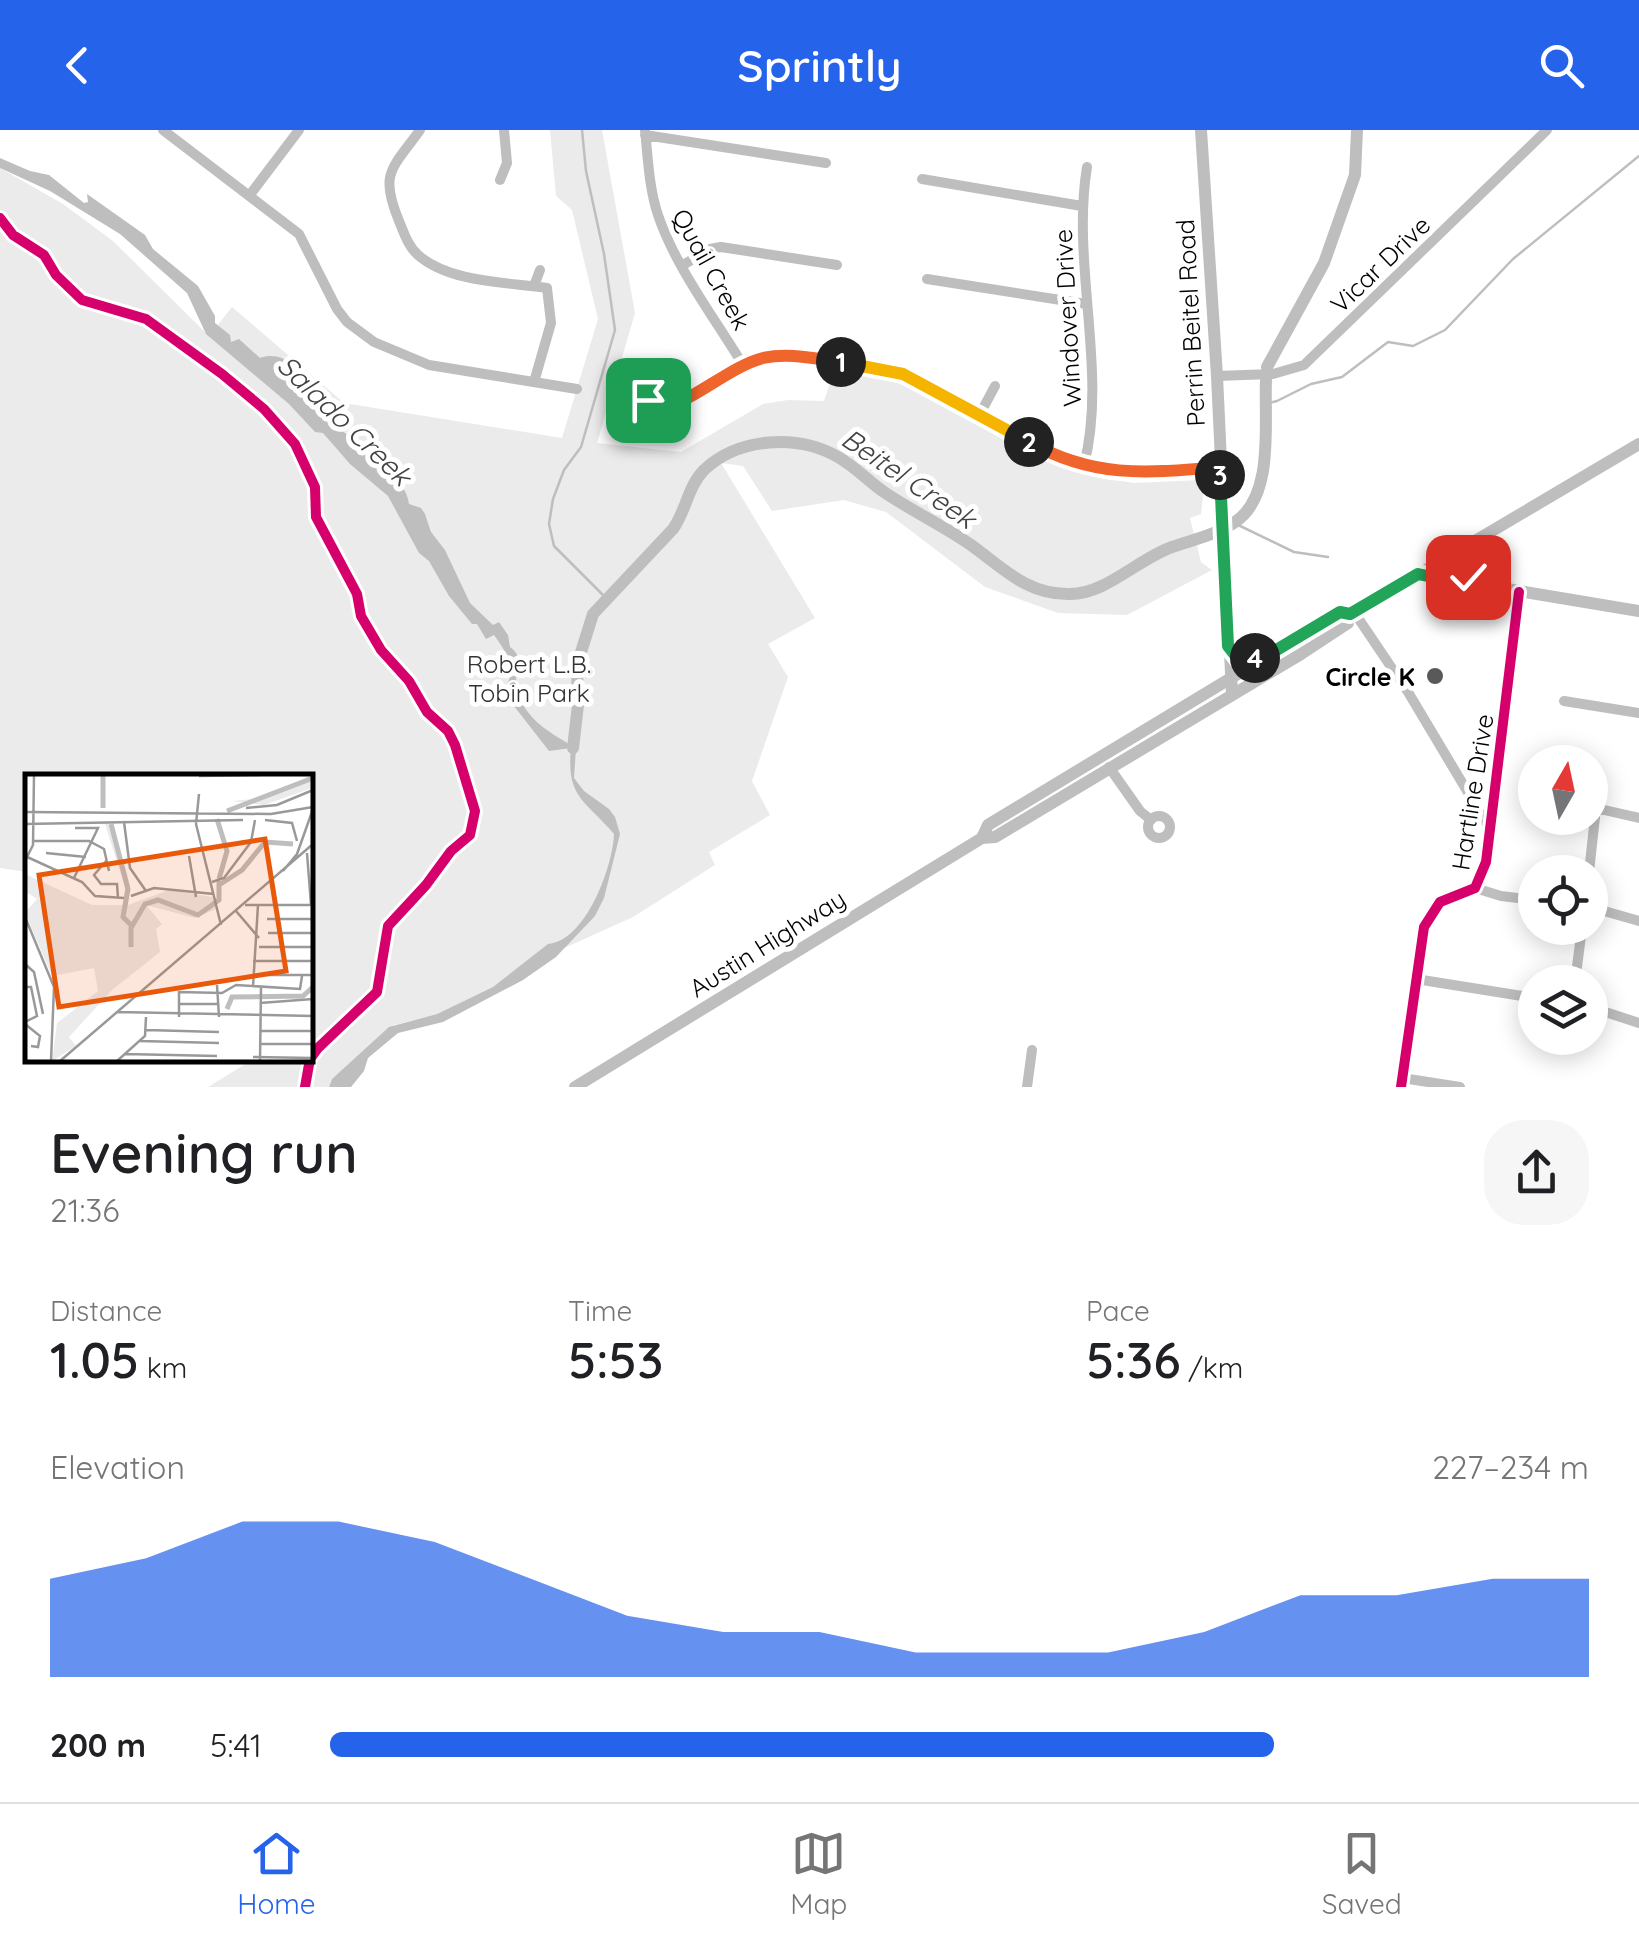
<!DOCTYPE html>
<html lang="en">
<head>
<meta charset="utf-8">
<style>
	:root { --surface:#fff; --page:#f6f6f6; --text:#202124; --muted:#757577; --line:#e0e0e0; --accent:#2563eb }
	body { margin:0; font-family:Quicksand,sans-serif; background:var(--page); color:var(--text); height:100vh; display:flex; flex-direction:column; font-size:38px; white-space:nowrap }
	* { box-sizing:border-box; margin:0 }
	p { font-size:32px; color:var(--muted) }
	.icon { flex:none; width:55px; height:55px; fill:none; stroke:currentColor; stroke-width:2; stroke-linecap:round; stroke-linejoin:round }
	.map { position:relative; height:957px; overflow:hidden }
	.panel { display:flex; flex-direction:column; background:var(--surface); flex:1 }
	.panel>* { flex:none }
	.needle { width:65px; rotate:9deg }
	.buttons { position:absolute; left:1518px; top:615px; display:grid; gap:20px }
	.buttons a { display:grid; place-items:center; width:90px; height:90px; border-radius:50%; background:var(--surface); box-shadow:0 5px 25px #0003; font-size:50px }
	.pin { position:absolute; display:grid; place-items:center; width:85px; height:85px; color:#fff; margin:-42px; border-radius:20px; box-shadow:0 5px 15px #0006 }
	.km { position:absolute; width:50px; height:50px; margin:-25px; border-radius:50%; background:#222; color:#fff; font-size:28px; line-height:50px; text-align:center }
	.round { display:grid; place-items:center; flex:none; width:105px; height:105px; border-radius:40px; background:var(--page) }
	.summary { display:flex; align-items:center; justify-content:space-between; height:170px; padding:0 50px }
	h1 { font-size:55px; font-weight:600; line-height:75px }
	.metrics { display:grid; grid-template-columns:repeat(3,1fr); gap:15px; height:170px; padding:10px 50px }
	.metrics div { display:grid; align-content:center }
	.metrics b { font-size:50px; font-weight:600 }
	.metrics small { font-size:28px; font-weight:400 }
	.metrics p { font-size:28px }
	.chart { height:280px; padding:20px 50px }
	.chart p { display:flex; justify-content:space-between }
	.chart svg { width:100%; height:180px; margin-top:10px; fill:var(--accent); opacity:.7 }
	ul { padding:0 50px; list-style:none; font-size:32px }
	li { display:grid; grid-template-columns:160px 120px 1fr; align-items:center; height:75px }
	li i { height:25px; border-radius:12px; background:var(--accent) }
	header { display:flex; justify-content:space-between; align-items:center; height:130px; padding:0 50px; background:var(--accent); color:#fff; font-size:45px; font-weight:600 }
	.menu { display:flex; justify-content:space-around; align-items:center; height:140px; border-top:2px solid var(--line); background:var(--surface); font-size:28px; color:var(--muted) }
	.menu a { display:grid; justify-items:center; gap:5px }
	.menu .selected { color:var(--accent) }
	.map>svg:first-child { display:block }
	.green { fill:#ebebeb }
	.water { fill:#bebebe }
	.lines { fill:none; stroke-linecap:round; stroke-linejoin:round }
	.stream { stroke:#bebebe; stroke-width:2.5 }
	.river { stroke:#bebebe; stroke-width:12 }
	.minor { stroke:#bebebe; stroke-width:10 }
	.major { stroke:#bebebe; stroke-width:12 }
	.cycleway-casing { stroke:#fff; stroke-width:16 }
	.cycleway { stroke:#d6006c; stroke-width:10 }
	.split-1-casing { stroke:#fff; stroke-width:20 }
	.split-2-casing { stroke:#fff; stroke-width:20 }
	.split-3-casing { stroke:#fff; stroke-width:20 }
	.split-4-casing { stroke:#fff; stroke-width:20 }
	.split-5-casing { stroke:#fff; stroke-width:20 }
	.split-6-casing { stroke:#fff; stroke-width:20 }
	.split-1 { stroke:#f0652b; stroke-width:12 }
	.split-2 { stroke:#f5b400; stroke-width:12 }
	.split-3 { stroke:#f0652b; stroke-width:12 }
	.split-4 { stroke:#22a559; stroke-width:12 }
	.split-5 { stroke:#22a559; stroke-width:12 }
	.split-6 { stroke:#f5b400; stroke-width:12 }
	.poi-dot { fill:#595959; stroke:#fff; stroke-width:4 }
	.labels { text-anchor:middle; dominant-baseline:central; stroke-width:10; stroke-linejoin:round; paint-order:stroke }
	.street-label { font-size:25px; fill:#000; stroke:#fff }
	.park-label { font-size:25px; fill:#323232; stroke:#fff }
	.poi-label { font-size:25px; font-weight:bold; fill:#000; stroke:#fff; text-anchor:end }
	.water-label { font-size:28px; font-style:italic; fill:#434343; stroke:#fff }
	.inset-river { fill:none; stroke:#bebebe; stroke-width:5 }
	.inset-road { fill:none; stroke:#999; stroke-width:2.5 }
	.view { fill:#e8590c; fill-opacity:0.15; stroke:#e8590c; stroke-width:5 }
	.inset-edge { fill:none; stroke:#000; stroke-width:5 }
</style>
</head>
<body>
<header><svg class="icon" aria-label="back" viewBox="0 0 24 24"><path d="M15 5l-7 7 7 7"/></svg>Sprintly<svg class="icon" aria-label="search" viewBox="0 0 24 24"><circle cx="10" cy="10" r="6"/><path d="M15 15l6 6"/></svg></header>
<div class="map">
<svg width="1639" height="957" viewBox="0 0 1639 957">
	<rect width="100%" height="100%" fill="#fff"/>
	<!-- green -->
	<path class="green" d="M 550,0 L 602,0 L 635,183 L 597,313 L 681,322 L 763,274 L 788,270 L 824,271 L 835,238 L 904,252 L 1053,334 L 1083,344 L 1134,353 L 1201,350 L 1204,356 L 1201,384 L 1190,388 L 1201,432 L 1212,440 L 1127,485 L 1058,483 L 985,457 L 886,382 L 844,370 L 772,381 L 743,336 L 721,333 L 815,488 L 768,514 L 788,547 L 752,651 L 770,685 L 709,722 L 715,735 L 633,787 L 540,829 L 493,857 L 437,884 L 394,895 L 332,949 L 329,957 L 208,957 L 252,930 L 310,929 L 310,647 L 28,647 L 27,742 L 0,738 L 0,38 L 63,74 L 113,111 L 209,206 L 232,177 L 344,273 L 562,308 L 598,189 L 572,80 L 556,66 Z"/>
	<!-- water -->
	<path class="water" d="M 0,28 L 30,41 L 49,45 L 84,73 L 88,72 L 87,64 L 145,105 L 153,119 L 198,156 L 215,186 L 215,193 L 230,205 L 231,212 L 239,209 L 260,228 C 280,221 296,234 309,250 L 303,254 C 318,272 330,298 353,307 L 356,316 L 373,332 L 382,333 L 377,322 L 386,329 C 392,347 407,356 409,374 L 421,378 L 425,384 L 431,402 L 445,420 L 470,473 L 493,495 L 499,492 L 508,505 L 510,517 C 528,530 511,546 517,562 C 528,592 551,603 576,618 L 574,648 L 584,661 L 609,679 L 615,687 L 620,704 L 604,768 L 595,786 L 556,827 L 523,850 L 443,892 L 398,903 L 368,928 L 364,941 L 351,957 L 329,957 L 332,949 L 389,897 L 437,884 L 493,857 L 548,814 C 586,811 613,736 614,704 C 585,670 566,668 571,618 L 549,621 L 514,576 L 501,572 L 507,564 C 505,558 508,553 510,547 C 514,533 502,516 494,505 L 486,509 L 477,494 L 472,494 L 449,466 L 429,431 L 419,423 L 388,366 L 350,334 L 323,303 L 315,302 L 289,274 L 206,204 L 187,163 L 120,104 L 50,61 L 0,38 Z"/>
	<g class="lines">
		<!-- stream -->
		<path class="stream" d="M 582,0 L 586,41 L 604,124 L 615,200 L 581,317 L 564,340 L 553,369 L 549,394 L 554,416 L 606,468
			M 1265,274 L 1277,271 L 1311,254 L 1342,247 L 1388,212 L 1413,216 L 1445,200 L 1513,129 L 1639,26
			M 1234,393 L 1294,422 L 1328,427"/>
		<!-- river -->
		<path class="river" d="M 1267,237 L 1324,133 L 1355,45 L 1357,0
			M 573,618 L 578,575 L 577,535 L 593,484 L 673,399 C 686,381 688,356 704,340 C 739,307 798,304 838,327 C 856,337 870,353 887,364 C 914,382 944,396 971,415 C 1003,438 1027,465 1070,464 C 1106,464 1138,429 1172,417 C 1192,410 1218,404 1235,392 C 1275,366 1264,292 1266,250"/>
		<!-- minor -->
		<path class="minor" d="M 163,0 L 299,104 L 337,179 L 347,192 L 374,212 L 429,235 L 577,259
			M 420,0 C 392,39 379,43 399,91 C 404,103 408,116 418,125 C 450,153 507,152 547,158 L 551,193 L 534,252
			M 645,0 C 648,29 649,58 658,85 C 676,138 714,187 743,235
			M 645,5 L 826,33
			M 922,49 L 1082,76
			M 500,50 L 507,33 L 504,0
			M 249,66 L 299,0
			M 683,135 L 710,119 L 721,117 L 837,135
			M 927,149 L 1086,174
			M 534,156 L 540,140
			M 1217,246 L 1273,244 L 1304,235 L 1547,0
			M 631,259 C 677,297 713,240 761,228 C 793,220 829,231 860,235 C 950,249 1017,322 1105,341 C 1142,348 1183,340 1220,337
			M 980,284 L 995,256
			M 1084,335 C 1108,242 1071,135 1087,37
			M 1354,482 L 1408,562 L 1491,701
			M 1564,571 L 1639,583
			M 1109,637 L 1140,681 L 1151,690
			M 1591,677 L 1639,688
			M1148 697a11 11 0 1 1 22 0a11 11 0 1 1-22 0Z
			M 1589,742 L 1596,678
			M 1475,758 L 1501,766 L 1535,770
			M 1590,777 L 1639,791
			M 1416,849 L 1535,868
			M 1575,852 L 1582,798
			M 1590,877 L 1639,893
			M 1402,948 L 1460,957
			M 1027,957 L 1032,920
			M 1401,957 L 1424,797 L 1440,772 L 1475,758 L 1486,732 L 1519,462"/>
		<!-- major -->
		<path class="major" d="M 1201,0 L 1217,246 L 1232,564
			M 1471,414 L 1463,438 L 1477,454
			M 1417,444 L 1639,481
			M 982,708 L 988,695 L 1340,482 L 1350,485
			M 575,957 L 982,708 L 995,707 L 1301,524 L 1348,493 L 1350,485 L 1639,314"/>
		<defs>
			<path id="cycleway" d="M 0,88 L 13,105 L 44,125 L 56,145 L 82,170 L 146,189 L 222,244 L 264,279 L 295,314 L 315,357 L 316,387 L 357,464 L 361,486 L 381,520 L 409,551 L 427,582 L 448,601 L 455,615 L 475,681 L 470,705 L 451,721 L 426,755 L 388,796 L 377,862 L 318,918 L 310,929 L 305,957
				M 631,259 C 677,297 713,240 761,228 C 793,220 829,231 860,235 C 950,249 1017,322 1105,341 C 1142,348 1183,340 1220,337
				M 1401,957 L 1424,797 L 1440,772 L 1475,758 L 1486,732 L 1519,462"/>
		</defs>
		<!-- cycleway casing -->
		<use href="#cycleway" class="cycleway-casing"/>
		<!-- cycleway -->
		<use href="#cycleway" class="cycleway"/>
	</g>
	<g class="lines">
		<defs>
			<path id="split-1" d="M 648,270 C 655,271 664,274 671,274 C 691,272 733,235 763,228 C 789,222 816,229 841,232"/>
			<path id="split-2" d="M 841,232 L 903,244 L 1029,312"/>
			<path id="split-3" d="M 1029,312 C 1095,349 1148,343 1220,337 L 1220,345"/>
			<path id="split-4" d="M 1220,345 L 1228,516 L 1239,530 L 1255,528"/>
			<path id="split-5" d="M 1255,528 L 1268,525 L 1340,482 L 1350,484 L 1418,444 L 1437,448"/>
			<path id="split-6" d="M 1437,448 L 1479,456 L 1468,447"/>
		</defs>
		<!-- split-1 casing -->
		<use href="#split-1" class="split-1-casing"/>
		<!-- split-2 casing -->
		<use href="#split-2" class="split-2-casing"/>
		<!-- split-3 casing -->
		<use href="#split-3" class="split-3-casing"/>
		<!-- split-4 casing -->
		<use href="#split-4" class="split-4-casing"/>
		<!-- split-5 casing -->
		<use href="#split-5" class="split-5-casing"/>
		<!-- split-6 casing -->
		<use href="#split-6" class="split-6-casing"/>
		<!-- split-1 -->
		<use href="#split-1" class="split-1"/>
		<!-- split-2 -->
		<use href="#split-2" class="split-2"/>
		<!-- split-3 -->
		<use href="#split-3" class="split-3"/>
		<!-- split-4 -->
		<use href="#split-4" class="split-4"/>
		<!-- split-5 -->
		<use href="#split-5" class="split-5"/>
		<!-- split-6 -->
		<use href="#split-6" class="split-6"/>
	</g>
	<!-- markers -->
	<circle class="poi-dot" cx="1435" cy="546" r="10"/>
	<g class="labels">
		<!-- street labels -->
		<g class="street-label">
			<text transform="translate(1380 134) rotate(-44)">Vicar Drive</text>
			<text transform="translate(712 139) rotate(61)">Quail Creek</text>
			<text transform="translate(1067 188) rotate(-93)">Windover Drive</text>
			<text transform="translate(1190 193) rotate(-93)">Perrin Beitel Road</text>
			<text transform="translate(1472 662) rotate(-81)">Hartline Drive</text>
			<text transform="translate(767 813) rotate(-32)">Austin Highway</text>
		</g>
		<!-- park labels -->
		<g class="park-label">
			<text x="529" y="533">Robert L.B.<tspan x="529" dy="29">Tobin Park</tspan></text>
		</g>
		<!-- poi labels -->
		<g class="poi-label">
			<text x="1415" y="546">Circle K</text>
		</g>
		<!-- water labels -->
		<g class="water-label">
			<text transform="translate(345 290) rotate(44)">Salado Creek</text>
			<text transform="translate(909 348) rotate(34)">Beitel Creek</text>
		</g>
	</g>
	<!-- overview -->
	<g transform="translate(25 644)">
		<rect width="288" height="288" fill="#fff"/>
		<path d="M 287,1 L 287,14 L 239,31 L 207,27 L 238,24 ZM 79,47 L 89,52 L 105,112 L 103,131 L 144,116 L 187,123 L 191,135 L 170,144 L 121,131 L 137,150 L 131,155 L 135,178 L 87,216 L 44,263 L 51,272 L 27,287 L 32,249 L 73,217 L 69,194 L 27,202 L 0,139 L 12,125 L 0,117 L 0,100 L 67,131 L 98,131 L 100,113 Z" fill="#ebebeb"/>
		<path class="inset-river" d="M 78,34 L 78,1M 202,37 L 288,4M 192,45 L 202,77 L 194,105M 86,50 L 103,115 L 98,143 L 107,152M 194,111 L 217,96 L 240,68 L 268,70M 106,173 L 106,154 L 120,130 L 133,126 L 173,141 L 194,126 L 194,107M 202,235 L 207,223 L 278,222 L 288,213"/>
		<path class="inset-road" d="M 174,2 L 235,1M 174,20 L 171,50 L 196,151M 221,34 L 252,31 L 288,16M 0,38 L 246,40 L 288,33M 240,46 L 267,49 L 272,67M 99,48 L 105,94 L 121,117M 0,50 L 218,46M 8,67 L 64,67 L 79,75 L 84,97M 21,79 L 61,83M 282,79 L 286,131M 0,82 L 57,108 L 70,122 L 99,124M 164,82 L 171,123M 82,86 L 69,101 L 76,110 L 92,110 L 93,124M 0,87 L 8,71 L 9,1M 258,97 L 272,80 L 288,35M 49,104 L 73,54 L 50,54M 187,108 L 199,104 L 226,68 L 230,46M 106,122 L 129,114 L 189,120M 220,131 L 288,131M 211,137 L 234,164M 0,143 L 29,213 L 26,287M 242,145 L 288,145M 243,159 L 288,159M 234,173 L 288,173M 228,187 L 288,187M 0,190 L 9,198 L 18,240M 228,201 L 288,201M 192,211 L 194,243M 0,213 L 6,213 L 12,242 L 0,248M 228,213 L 233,131M 235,229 L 288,225M 154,230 L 194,230M 92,238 L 288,242M 154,243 L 154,218 L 197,219 L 211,211 L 275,215 L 277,202M 0,250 L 15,262 L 13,273 L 6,272M 121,256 L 194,258M 235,257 L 288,257M 115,267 L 194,269M 235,270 L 288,270M 100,280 L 192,282M 228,283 L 288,284M 35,287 L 288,70M 92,287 L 120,262 L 121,243M 235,287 L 236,213"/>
		<path class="view" d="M 240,65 L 261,197 L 34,233 L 14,101 Z"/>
		<rect width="288" height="288" class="inset-edge"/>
	</g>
</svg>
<div class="buttons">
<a><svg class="needle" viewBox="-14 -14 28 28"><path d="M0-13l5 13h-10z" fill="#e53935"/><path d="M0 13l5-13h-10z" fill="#757577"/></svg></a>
<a><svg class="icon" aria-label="locate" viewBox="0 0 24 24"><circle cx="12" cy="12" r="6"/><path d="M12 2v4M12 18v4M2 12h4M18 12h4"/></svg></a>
<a><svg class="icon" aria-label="layers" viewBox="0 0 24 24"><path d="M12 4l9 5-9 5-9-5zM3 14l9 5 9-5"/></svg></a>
</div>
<div class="pin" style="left:648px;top:270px;background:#1e9e55"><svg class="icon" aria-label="arrive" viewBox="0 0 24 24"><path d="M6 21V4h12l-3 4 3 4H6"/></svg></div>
<div class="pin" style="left:1468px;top:447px;background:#d93025"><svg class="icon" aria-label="check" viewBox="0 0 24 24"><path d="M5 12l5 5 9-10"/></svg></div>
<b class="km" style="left:841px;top:232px">1</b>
<b class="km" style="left:1029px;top:312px">2</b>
<b class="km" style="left:1220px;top:345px">3</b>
<b class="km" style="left:1255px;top:528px">4</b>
</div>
<section class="panel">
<div class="summary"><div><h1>Evening run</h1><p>21:36</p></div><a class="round"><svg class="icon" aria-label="share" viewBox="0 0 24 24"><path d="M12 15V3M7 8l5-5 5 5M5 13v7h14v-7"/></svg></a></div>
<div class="metrics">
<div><p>Distance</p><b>1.05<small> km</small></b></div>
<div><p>Time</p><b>5:53</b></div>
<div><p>Pace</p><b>5:36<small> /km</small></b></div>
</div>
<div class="chart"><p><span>Elevation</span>227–234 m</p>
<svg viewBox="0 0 160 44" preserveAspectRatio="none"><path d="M0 44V20L10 15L20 6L30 6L40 11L50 20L60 29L70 33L80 33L90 38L100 38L110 38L120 33L130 24L140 24L150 20L160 20V44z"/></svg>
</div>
<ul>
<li><b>200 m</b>5:41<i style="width:75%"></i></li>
</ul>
</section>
<nav class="menu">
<a class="selected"><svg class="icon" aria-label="home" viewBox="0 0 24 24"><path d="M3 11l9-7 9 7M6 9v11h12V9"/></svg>Home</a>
<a><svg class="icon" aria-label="map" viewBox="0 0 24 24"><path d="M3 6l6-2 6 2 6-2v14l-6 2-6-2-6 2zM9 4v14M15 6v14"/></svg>Map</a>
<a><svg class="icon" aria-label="saved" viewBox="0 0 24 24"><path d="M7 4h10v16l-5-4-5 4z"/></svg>Saved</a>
</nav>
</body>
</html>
